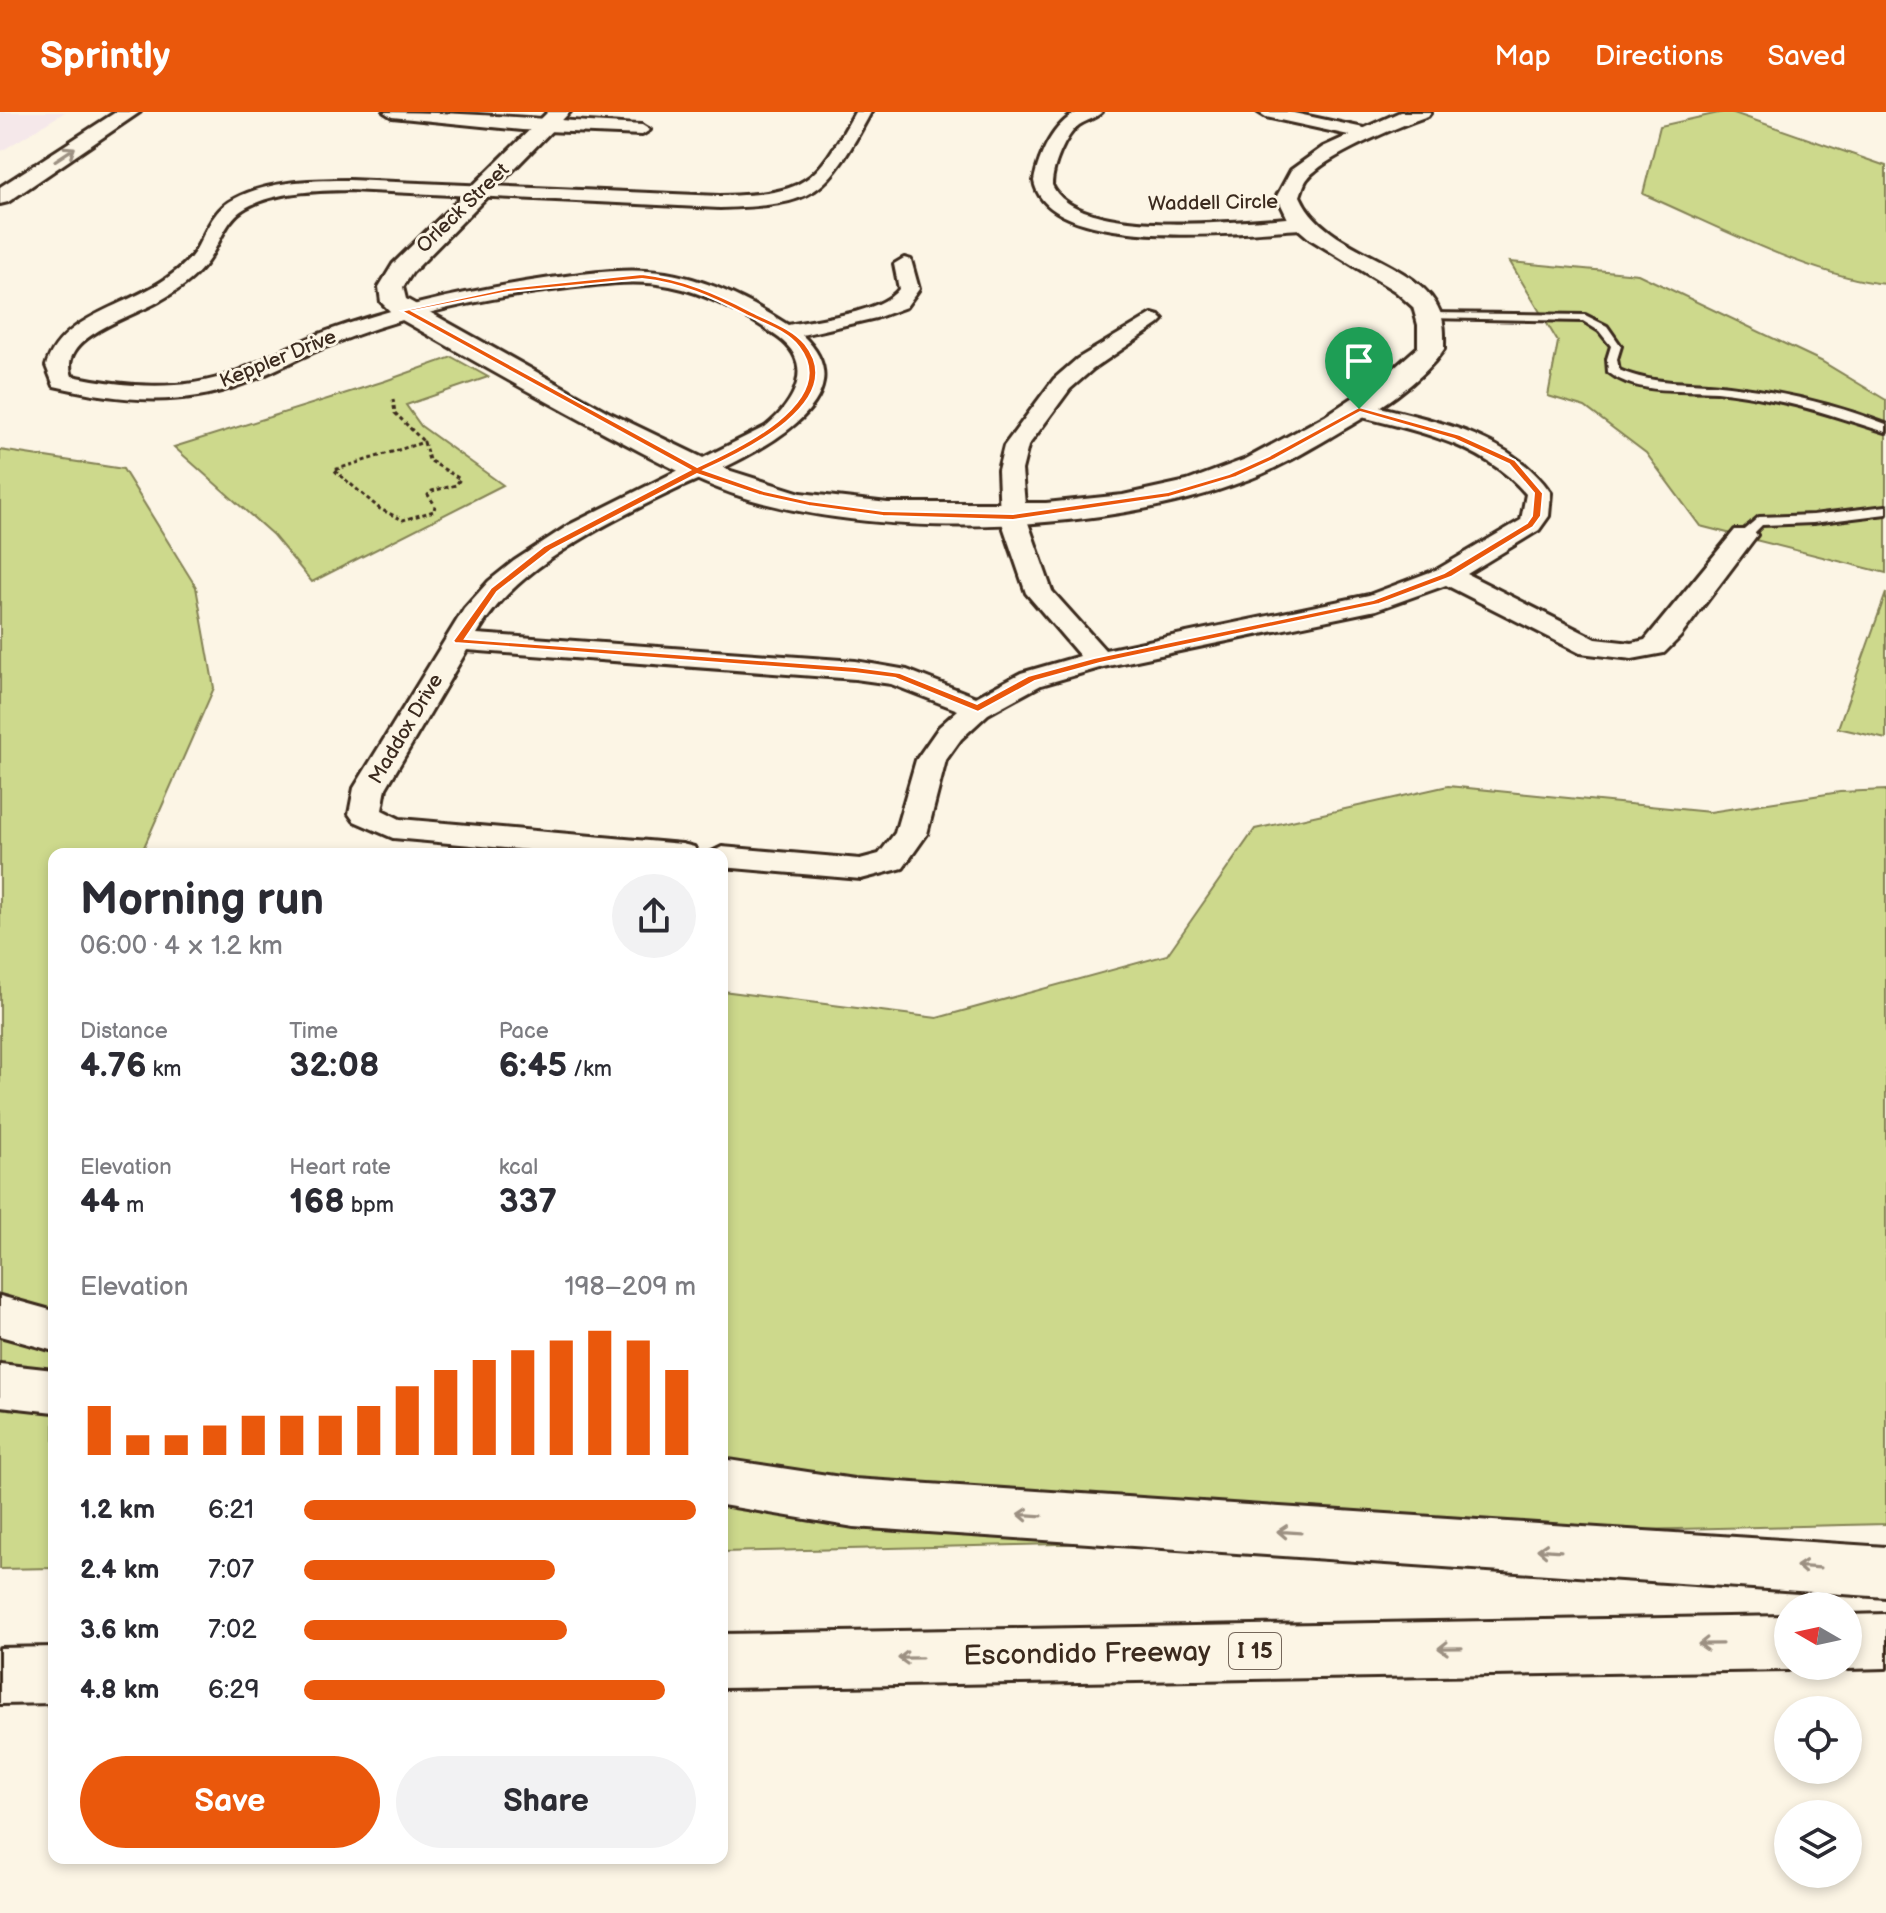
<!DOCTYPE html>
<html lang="en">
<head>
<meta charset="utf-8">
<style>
	:root { --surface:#fff; --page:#f2f2f3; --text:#2b2b33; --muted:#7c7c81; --accent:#ea580c }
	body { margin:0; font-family:"Balsamiq Sans",sans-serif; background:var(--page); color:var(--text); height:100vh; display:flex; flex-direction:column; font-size:30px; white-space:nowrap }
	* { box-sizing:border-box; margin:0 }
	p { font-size:26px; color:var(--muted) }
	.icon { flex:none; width:44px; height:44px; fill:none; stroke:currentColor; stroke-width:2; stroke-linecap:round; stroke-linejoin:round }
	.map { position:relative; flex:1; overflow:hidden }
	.panel { position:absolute; left:48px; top:736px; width:680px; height:1016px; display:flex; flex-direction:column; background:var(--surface); border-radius:16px; box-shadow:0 4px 12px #0003 }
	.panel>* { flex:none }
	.needle { width:52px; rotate:279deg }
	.fabs { position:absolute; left:1774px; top:1480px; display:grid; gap:16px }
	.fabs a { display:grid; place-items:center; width:88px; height:88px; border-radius:50%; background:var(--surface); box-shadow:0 4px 12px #0003; font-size:40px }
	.pin { position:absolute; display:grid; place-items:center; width:68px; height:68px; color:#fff; margin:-82px -34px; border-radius:50% 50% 50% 0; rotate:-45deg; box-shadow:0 0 8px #0007 }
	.pin .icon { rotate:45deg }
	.round { display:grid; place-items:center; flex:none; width:84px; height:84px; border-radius:42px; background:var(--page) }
	.summary { display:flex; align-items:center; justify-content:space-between; height:136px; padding:0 32px }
	h1 { font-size:44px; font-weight:700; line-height:60px }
	.metrics { display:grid; grid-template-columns:repeat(3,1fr); gap:12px; height:136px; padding:8px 32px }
	.metrics div { display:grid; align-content:center }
	.metrics b { font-size:34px; font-weight:700 }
	.metrics small { font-size:22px; font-weight:400 }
	.metrics p { font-size:22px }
	.chart { height:224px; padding:16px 32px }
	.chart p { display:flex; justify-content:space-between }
	.chart svg { width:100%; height:144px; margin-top:8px; stroke:var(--accent); stroke-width:6 }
	.button { display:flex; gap:16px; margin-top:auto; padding:16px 32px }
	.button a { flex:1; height:92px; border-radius:48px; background:var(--accent); color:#fff; font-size:32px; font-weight:700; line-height:92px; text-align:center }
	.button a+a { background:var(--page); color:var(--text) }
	ul { padding:0 32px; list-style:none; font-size:26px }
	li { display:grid; grid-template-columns:128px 96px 1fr; align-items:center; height:60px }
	li i { height:20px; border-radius:10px; background:var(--accent) }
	header { display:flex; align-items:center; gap:48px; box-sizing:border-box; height:112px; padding:0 40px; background:var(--accent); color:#fff }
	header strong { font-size:38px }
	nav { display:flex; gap:44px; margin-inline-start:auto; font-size:28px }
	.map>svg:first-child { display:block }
	.built { fill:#f5e8ea }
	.green { fill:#cdd98c; stroke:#848255; stroke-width:2 }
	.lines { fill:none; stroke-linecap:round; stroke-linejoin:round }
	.service-casing { stroke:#3b2a1e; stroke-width:6 }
	.minor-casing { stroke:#3b2a1e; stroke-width:6 }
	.tertiary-casing { stroke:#3b2a1e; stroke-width:6 }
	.secondary-casing { stroke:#3b2a1e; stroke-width:6 }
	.motorway-casing { stroke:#3b2a1e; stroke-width:6 }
	.path { stroke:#3b2a1e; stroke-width:3; stroke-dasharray:4 3; stroke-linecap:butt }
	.service { fill:#fcf5e5; fill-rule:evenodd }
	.minor { fill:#fcf5e5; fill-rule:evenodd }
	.tertiary { fill:#fcf5e5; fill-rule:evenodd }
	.secondary { fill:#fcf5e5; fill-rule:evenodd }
	.motorway { fill:#fcf5e5; fill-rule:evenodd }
	.oneway { stroke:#9c9082 }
	.route { fill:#ea580c; stroke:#fff; stroke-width:2; fill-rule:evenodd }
	.labels { text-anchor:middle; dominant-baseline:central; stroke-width:6; stroke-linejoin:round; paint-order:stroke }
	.far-street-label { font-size:20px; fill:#3b2a1e; stroke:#fcf5e5 }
	.shield { fill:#fcf5e5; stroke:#75675a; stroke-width:2 }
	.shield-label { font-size:22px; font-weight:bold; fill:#3b2a1e }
	.near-street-label { font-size:28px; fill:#3b2a1e; stroke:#fcf5e5 }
</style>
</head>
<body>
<header>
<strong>Sprintly</strong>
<nav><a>Map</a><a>Directions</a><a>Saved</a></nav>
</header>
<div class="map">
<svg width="1886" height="1801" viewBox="0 0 1886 1801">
	<rect width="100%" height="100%" fill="#fcf5e5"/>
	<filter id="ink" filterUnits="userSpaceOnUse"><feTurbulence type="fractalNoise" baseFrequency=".0125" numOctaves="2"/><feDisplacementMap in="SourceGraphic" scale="16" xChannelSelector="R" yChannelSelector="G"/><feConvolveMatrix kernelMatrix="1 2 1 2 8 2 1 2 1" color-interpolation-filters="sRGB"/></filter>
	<g filter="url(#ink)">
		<!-- built -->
		<path class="built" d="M 0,0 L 65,0 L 0,40 Z"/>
		<!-- green -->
		<path class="green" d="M 1723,0 L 1731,0 L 1886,54 L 1886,172 C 1812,165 1713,112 1643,82 L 1660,14 Z
			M 1510,150 L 1638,162 L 1821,249 L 1886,288 L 1886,461 L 1700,414 L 1646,341 L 1585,295 L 1548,284 L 1558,230 Z
			M 452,245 L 488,265 L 406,293 L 421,314 L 503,373 L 312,470 L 273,423 L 174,335 L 385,269 Z
			M 0,338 L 123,357 L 196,475 L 214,576 L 141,742 L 54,742 L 54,1456 L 0,1457 Z
			M 1886,481 L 1886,627 L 1838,616 Z
			M 1448,674 L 1710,700 L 1840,680 L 1886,678 L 1886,1412 L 722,1440 L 722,879 L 937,906 L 1167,843 L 1255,717 Z"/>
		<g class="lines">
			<defs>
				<path id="service" d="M 1430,201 L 1585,203 L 1607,214 L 1621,234 L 1617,247 L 1619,258 C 1655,274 1692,269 1729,274 C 1782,280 1836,293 1886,312 L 1886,320 C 1848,309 1812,295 1772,288 C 1754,284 1735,281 1717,279 C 1683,277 1637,283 1608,260 L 1607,247 L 1611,234 L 1599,219 L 1583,209 L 1426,206 L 1426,202 Z
					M 1886,394 L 1886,402 L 1813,411 L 1762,413 L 1749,426 L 1738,423 L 1759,405 L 1813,403 Z"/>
				<path id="minor" d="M 384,0 C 470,0 556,9 642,13 L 650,18 L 642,23 L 522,18 L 392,5 Z
					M 855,0 L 871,0 C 826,83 817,93 720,96 L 349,78 C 315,79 277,79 247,95 C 224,107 220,135 204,154 C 193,168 177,179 161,188 C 134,205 57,224 72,264 C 125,275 181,280 233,261 C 265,249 295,230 327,219 C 400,193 475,177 551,166 C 589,161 628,155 666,161 C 709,168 752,190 788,213 C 818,207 881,201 899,177 L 894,152 L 904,146 L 911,148 L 919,177 L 906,195 L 876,206 L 802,223 C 880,296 724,355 677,377 C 646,392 614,407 585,425 C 542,450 502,479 477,522 L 855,549 L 907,558 L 976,585 L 1021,561 L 1080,544 L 1026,481 L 1000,405 L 998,358 L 1004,334 L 1054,267 L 1077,247 L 1152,202 L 1159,204 L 1163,208 L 1159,212 L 1093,257 L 1070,277 L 1028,334 L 1022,358 L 1026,405 L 1052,479 L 1105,538 L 1369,483 L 1438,457 L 1521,408 L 1526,382 C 1482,330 1414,319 1351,302 L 1348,297 L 1351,292 L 1359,290 C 1426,307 1509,320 1551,381 L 1549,404 L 1539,418 L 1467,462 L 1596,527 L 1632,531 L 1645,528 L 1735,418 L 1753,418 L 1757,423 L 1680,525 L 1664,541 L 1632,547 L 1580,541 L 1446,473 L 1376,498 L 1103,555 L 1041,573 L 988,602 L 961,627 L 946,648 L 927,722 L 903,756 L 861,767 L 722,755 L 722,742 L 708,742 L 722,735 L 860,747 L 879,742 L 895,721 L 916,648 L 939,615 L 958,598 L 891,572 L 855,567 L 467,538 L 386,676 L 382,698 L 400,707 L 682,732 L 694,735 L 698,742 L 574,742 L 393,726 L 354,709 L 349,702 L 354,676 L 464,497 L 489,469 L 514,449 L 569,413 L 765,315 C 794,292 816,253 779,226 C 749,204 707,181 670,174 C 636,167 602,172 568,176 C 488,185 407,202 333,232 C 287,249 247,277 198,284 C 150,292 101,285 54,274 L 46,254 C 60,204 129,194 167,166 C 177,159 187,151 194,141 C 206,121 212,98 234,87 C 268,69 311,68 349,68 L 720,84 C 806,82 814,73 855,0 Z
					M 1078,0 L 1102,0 C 1096,6 1087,8 1079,13 C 1065,24 1052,55 1052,73 C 1078,130 1250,108 1301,105 L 1310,111 L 1301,117 C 1249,120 1047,143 1034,69 C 1039,43 1053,12 1078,0 Z
					M 1258,0 L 1289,0 L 1373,18 L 1376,22 L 1367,27 L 1266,5 Z"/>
				<path id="tertiary" d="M 548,0 L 570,0 L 412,161 L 403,175 L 406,187 L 610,301 L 728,358 L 801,381 L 888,391 L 1046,391 L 1123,383 L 1187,369 L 1246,347 L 1325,304 L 1383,266 L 1418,235 L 1418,213 L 1413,195 L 1395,179 L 1310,127 L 1289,109 L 1277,84 L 1291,58 L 1323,35 L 1400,0 L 1431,0 L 1428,4 C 1399,14 1327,43 1308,66 C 1304,70 1302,79 1300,84 C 1325,142 1419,147 1440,200 C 1445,212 1444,225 1444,237 C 1420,272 1377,298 1341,319 C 1310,337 1278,357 1244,369 C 1109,421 888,428 749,387 C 699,372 653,346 607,322 C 535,284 465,244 395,204 L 381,190 L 379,175 L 393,152 Z"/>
				<path id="secondary" d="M 116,0 L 140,0 L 8,90 L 0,92 L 0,75 Z"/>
				<path id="motorway" d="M 0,1184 L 54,1199 L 54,1239 L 0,1224 Z
					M 0,1252 L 54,1258 L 54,1300 L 0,1294 Z
					M 722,1347 L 854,1367 L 1886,1435 L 1886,1485 L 854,1415 L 722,1393 Z
					M 1886,1502 L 1886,1556 L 1848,1557 L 1840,1554 L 1848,1554 L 1848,1503 Z
					M 1788,1504 L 1788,1554 L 1799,1554 L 1788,1558 L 722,1576 L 722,1522 Z
					M 54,1535 L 54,1591 L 0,1592 L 0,1536 Z"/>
			</defs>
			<!-- service casing -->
			<use href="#service" class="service-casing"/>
			<!-- minor casing -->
			<use href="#minor" class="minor-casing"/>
			<!-- tertiary casing -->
			<use href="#tertiary" class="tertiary-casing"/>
			<!-- secondary casing -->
			<use href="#secondary" class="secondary-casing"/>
			<!-- motorway casing -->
			<use href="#motorway" class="motorway-casing"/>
			<!-- path -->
			<path class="path" d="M 393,287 L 395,301 L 424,330
				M 424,330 L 429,348 L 460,367 L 456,373 L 432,379 L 428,383 L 435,393 L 434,399 L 403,408 L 380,397 L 334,358 Z"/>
			<!-- service -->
			<use href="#service" class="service"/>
			<!-- minor -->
			<use href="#minor" class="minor"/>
			<!-- tertiary -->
			<use href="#tertiary" class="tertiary"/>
			<!-- secondary -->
			<use href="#secondary" class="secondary"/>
			<!-- motorway -->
			<use href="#motorway" class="motorway"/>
		</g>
		<!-- one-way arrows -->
		<defs><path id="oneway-shaft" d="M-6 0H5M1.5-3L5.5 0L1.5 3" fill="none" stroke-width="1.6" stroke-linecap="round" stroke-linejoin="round" transform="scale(2)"/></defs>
		<g class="oneway">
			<use href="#oneway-shaft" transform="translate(65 42) rotate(-33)"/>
			<use href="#oneway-shaft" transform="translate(1030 1403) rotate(-176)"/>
			<use href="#oneway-shaft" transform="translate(1289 1420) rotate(-176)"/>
			<use href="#oneway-shaft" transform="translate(1549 1438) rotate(-176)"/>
			<use href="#oneway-shaft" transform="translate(1808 1455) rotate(-176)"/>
			<use href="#oneway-shaft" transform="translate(1710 1532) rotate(179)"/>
			<use href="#oneway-shaft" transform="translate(1450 1536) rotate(179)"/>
			<use href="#oneway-shaft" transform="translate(910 1546) rotate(179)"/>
		</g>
	</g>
	<!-- route -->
	<path class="route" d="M 642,162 C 683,167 716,181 752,200 C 770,209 793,217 805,232 C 851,290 743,340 704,358 L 764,379 L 809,389 L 883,399 L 1013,402 L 1168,380 L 1229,362 L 1269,344 L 1359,295 L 1460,323 L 1515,348 L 1543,381 L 1541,404 L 1533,415 L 1451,465 L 1379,492 L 1100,551 L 1035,569 L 978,600 L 895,566 L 855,561 L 455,531 L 453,529 L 491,476 L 544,434 L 690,358 L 401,199 L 508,176 ZM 642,167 C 681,171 712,185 746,203 C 764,212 787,219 799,235 C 841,290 733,339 697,355 L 412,199 L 508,180 ZM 1360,300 L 1454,327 L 1509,352 L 1534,381 L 1532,404 L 1527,411 L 1444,461 L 1373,488 L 1094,546 L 1028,564 L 977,592 L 900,561 L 855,555 L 465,527 L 497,480 L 551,438 L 697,362 L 759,383 L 809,394 L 883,404 L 1013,408 L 1169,385 L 1236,365 L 1275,347 Z"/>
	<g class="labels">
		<!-- far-street labels -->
		<g class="far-street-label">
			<text transform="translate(1213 91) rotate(-1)">Waddell Circle</text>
			<text transform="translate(463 96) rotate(-44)">Orleck Street</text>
			<text transform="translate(278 247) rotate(-22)">Keppler Drive</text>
			<text transform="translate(406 617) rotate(-59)">Maddox Drive</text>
		</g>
		<!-- shield labels -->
		<rect class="shield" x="1229" y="1521" width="52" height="36" rx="6"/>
		<g class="shield-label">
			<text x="1255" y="1539">I 15</text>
		</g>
		<!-- near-street labels -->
		<g class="near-street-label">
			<text transform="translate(1087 1542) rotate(-1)">Escondido Freeway</text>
		</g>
	</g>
</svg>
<div class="fabs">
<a><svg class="needle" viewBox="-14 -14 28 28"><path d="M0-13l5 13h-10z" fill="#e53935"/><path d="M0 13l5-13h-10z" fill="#7c7c81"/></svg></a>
<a><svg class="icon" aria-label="locate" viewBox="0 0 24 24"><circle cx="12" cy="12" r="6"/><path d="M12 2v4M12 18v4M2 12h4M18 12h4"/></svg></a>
<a><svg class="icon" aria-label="layers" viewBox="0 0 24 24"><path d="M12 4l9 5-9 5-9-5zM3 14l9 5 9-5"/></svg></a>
</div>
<div class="pin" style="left:1359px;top:297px;background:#1e9e55"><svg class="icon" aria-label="arrive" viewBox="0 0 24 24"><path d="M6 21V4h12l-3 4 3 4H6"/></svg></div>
<section class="panel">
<div class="summary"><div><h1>Morning run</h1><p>06:00 · 4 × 1.2 km</p></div><a class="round"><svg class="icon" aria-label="share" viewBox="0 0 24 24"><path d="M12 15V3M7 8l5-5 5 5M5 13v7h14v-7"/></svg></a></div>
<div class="metrics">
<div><p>Distance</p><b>4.76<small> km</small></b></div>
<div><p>Time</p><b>32:08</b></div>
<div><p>Pace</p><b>6:45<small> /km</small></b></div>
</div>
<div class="metrics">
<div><p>Elevation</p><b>44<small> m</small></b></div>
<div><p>Heart rate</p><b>168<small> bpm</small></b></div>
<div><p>kcal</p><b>337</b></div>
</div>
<div class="chart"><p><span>Elevation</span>198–209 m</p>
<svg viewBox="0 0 160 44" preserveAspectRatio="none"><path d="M5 44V29M15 44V38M25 44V38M35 44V35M45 44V32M55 44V32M65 44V32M75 44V29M85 44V23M95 44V18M105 44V15M115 44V12M125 44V9M135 44V6M145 44V9M155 44V18"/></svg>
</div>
<ul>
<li><b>1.2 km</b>6:21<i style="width:100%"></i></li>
<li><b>2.4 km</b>7:07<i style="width:64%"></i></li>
<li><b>3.6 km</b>7:02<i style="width:67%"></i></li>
<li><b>4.8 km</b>6:29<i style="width:92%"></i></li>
</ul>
<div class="button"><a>Save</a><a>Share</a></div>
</section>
</div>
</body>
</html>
